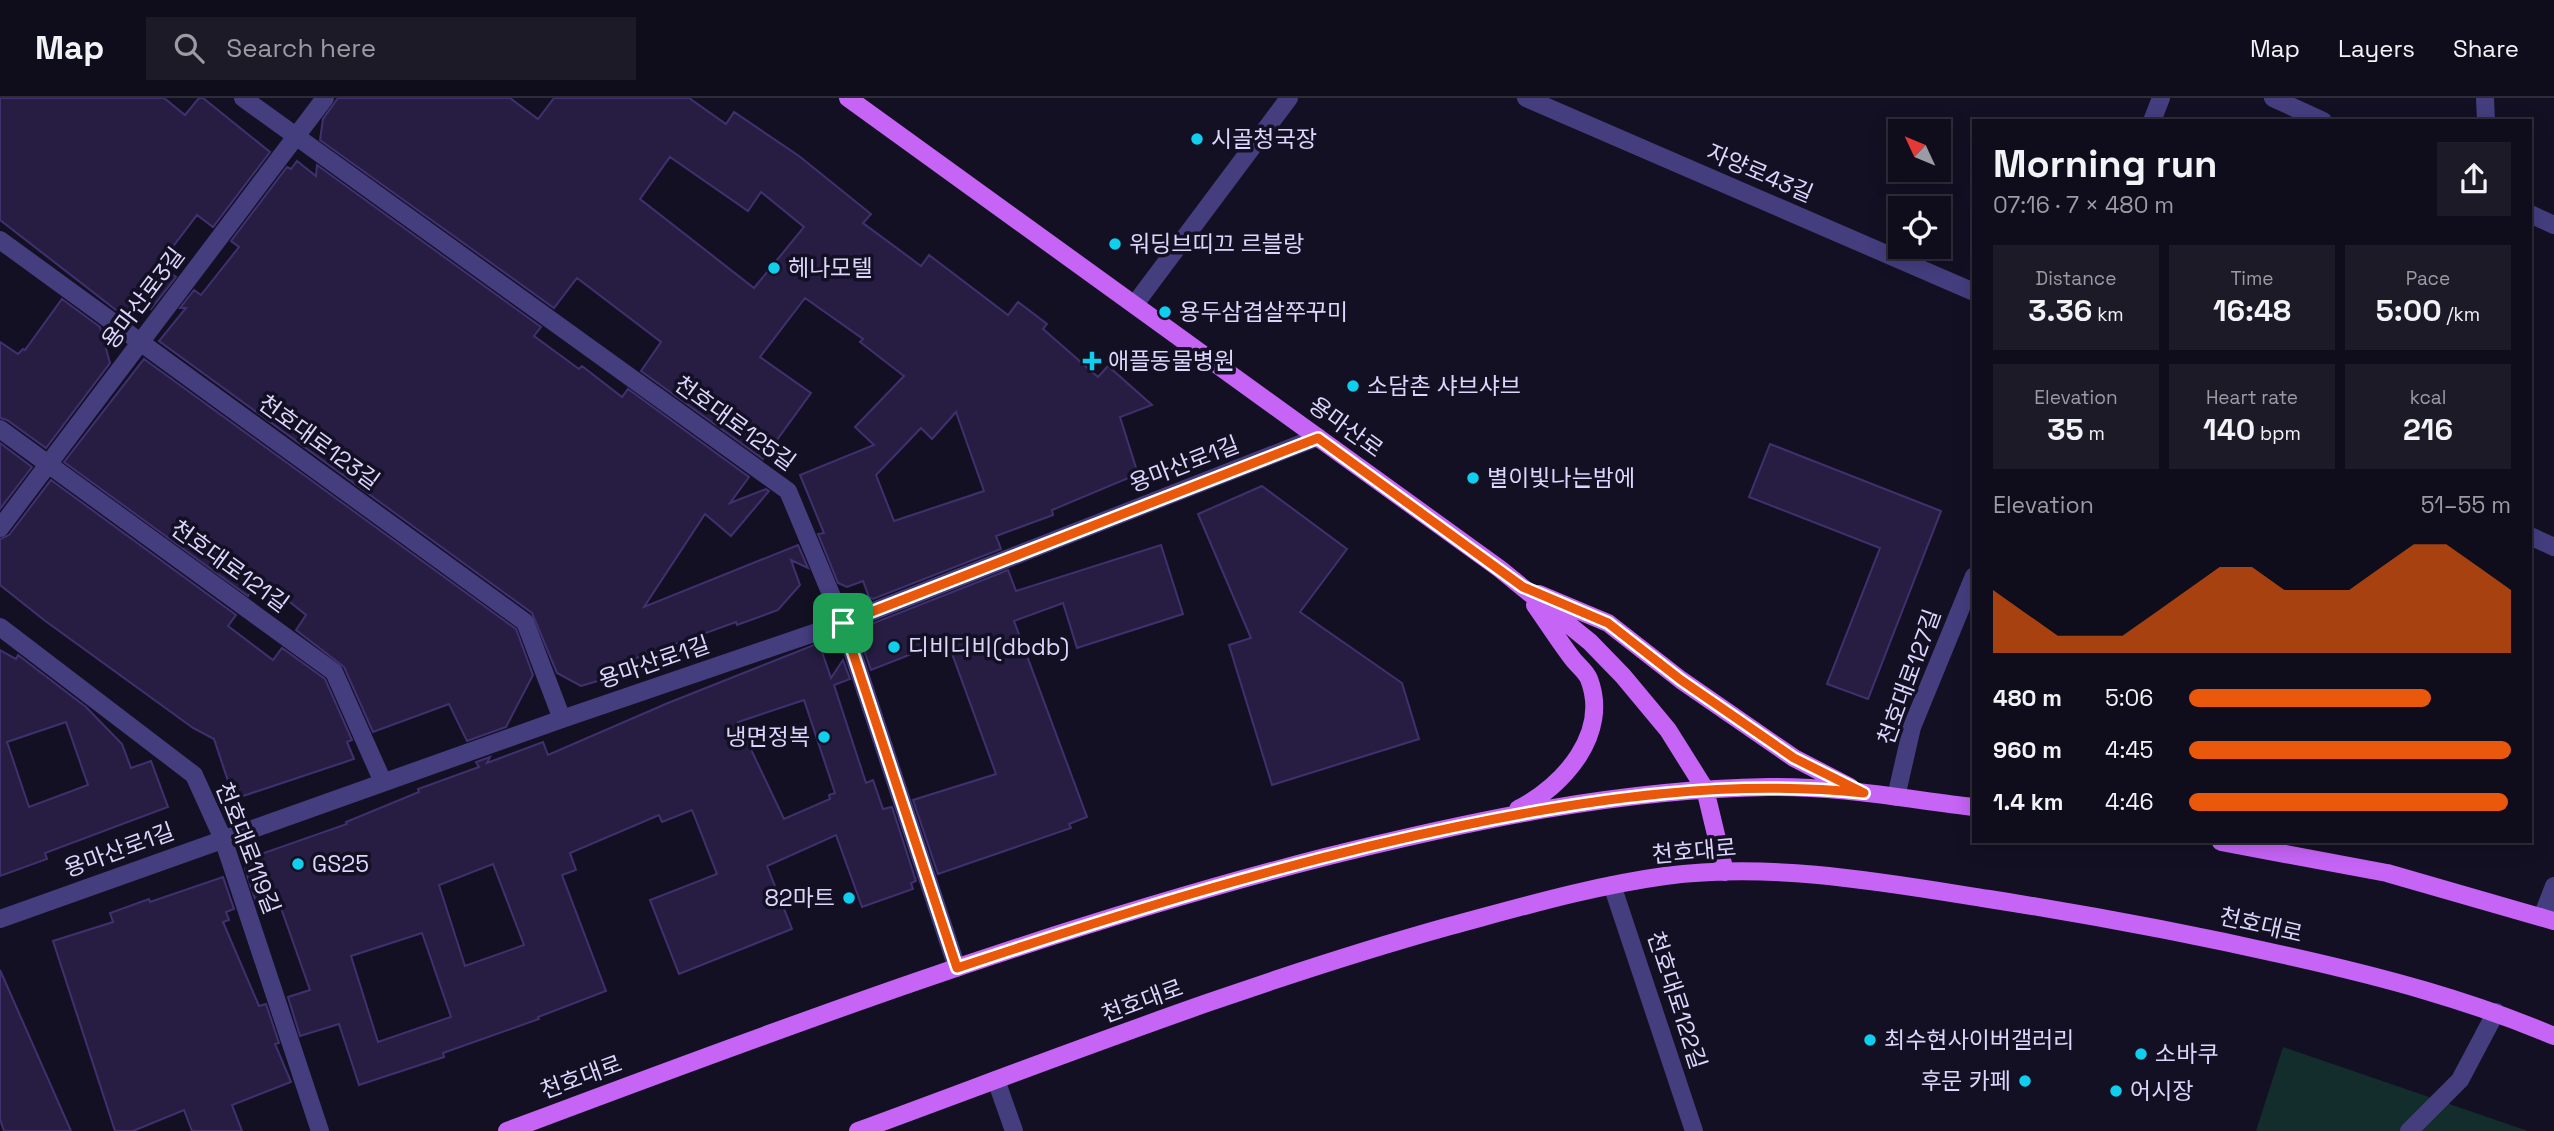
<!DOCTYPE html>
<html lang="en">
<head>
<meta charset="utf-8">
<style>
	:root { --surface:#0f0c1b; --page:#1d1a28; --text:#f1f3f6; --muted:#9b9ba3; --line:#2f2c3a; --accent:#ea580c }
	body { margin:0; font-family:"Space Grotesk","Noto Sans KR",sans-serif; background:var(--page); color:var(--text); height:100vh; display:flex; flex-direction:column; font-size:26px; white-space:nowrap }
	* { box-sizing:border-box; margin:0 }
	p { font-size:23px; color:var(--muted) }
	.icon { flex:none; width:38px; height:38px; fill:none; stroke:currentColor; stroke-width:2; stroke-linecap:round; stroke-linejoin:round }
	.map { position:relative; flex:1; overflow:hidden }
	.side { position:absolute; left:1972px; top:21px; width:560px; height:724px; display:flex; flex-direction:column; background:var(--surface); border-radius:0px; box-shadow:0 4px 18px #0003,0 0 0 2px var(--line) }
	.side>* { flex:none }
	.needle { width:46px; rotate:314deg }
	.controls { position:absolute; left:1888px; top:21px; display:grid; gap:14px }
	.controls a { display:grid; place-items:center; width:63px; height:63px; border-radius:0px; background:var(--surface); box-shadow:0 4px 18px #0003,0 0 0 2px var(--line); font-size:35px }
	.pin { position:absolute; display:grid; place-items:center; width:60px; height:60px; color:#fff; margin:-30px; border-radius:14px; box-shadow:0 4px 10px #0006 }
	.round { display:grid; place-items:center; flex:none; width:74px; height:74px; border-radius:0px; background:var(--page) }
	.summary { display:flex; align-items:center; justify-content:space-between; height:119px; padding:0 21px }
	h1 { font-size:38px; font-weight:800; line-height:52px }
	.figures { display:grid; grid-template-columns:repeat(3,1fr); gap:10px; height:119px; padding:7px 21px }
	.figures div { display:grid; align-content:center; border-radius:0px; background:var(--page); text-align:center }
	.figures b { font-size:30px; font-weight:800 }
	.figures small { font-size:19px; font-weight:400 }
	.figures p { font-size:19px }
	.chart { height:196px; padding:14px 21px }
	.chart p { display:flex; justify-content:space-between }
	.chart svg { width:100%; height:126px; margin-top:7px; fill:var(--accent); opacity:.7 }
	ul { padding:0 21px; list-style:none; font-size:23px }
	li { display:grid; grid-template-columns:112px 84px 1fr; align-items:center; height:52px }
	li i { height:18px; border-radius:9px; background:var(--accent) }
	header { display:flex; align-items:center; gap:42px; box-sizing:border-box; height:98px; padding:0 35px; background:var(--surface); border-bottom:2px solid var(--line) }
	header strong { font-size:33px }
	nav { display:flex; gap:38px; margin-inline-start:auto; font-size:24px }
	.search { width:490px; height:63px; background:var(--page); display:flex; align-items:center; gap:18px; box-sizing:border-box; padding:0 24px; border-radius:0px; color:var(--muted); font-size:26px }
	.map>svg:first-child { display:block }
	.green { fill:#132d2d }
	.building { fill:#271d43; stroke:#40316e; stroke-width:2; fill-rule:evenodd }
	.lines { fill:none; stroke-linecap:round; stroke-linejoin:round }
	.minor { stroke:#443e7f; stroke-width:18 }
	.major { stroke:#c564f5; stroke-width:18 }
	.route-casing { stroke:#fff; stroke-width:14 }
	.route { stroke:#ea580c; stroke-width:9 }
	.poi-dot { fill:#10ceee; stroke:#141024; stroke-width:2.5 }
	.labels { text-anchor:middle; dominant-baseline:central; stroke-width:7; stroke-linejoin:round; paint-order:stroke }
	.poi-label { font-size:23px; fill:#dcd5fc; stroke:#141024; text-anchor:start }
	.street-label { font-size:23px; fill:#dcd5fc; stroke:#141024 }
</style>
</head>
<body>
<header>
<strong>Map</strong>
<div class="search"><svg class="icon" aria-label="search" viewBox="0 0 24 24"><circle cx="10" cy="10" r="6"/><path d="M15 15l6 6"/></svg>Search here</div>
<nav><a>Map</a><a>Layers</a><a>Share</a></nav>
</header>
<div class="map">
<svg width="2554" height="1033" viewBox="0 0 2554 1033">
	<rect width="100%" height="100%" fill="#141024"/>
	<!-- green -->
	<path class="green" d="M 2283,949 L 2528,1033 L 2256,1033 Z"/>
	<!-- building -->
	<path class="building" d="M 0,0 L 164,0 L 185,17 L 199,0 L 203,0 L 270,54 L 213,129 L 197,117 L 159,167 L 176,179 L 151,211 L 116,212 L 0,122 Z
		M 338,0 L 510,0 L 538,21 L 554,0 L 689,0 L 726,26 L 734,14 L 799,58 L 871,116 L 863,125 L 921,168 L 929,157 L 1008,217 L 1018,204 L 1047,226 L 1043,231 L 1098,279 L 1108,268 L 1152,307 L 1120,319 L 1138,376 L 1052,412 L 1053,417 L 996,438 L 1001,451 L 873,501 L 869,499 L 863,483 L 847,489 L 838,485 L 818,436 L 824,435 L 800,377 L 874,347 L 855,329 L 904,278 L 860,244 L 863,241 L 805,200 L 760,259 L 811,295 L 763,361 L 641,273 L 661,244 L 577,180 L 554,210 L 320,42 L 323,21 ZM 670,59 L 748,113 L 761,94 L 804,129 L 754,190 L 640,101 ZM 956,314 L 984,393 L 894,423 L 876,377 L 921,330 L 932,341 Z
		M 297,63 L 316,78 L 317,67 L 541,229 L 534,238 L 579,271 L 582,268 L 622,299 L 628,291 L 749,379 L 730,405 L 766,391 L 769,393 L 731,438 L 705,416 L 644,509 L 798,447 L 808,470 L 791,462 L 800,487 L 778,512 L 737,527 L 736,524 L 625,564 L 628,574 L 581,588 L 557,575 L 532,515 L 159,243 L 186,210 L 180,210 L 194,192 L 201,197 L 239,149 L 231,143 L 287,69 L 291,71 Z
		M 62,201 L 100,229 L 110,265 L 46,350 L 7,322 L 0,320 L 0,244 L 18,256 L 23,251 L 25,252 Z
		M 144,261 L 516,531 L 533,577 L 506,629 L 467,643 L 449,606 L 373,634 L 344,569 L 296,532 L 306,517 L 260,480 L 248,498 L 64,364 Z
		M 0,345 L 32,369 L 0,411 Z
		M 1770,346 L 1941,413 L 1868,601 L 1827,586 L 1880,450 L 1749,399 Z
		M 51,382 L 236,517 L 228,528 L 273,562 L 282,550 L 325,581 L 352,642 L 347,644 L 354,661 L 234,701 L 214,641 L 193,630 L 44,522 L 0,487 L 0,441 L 9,437 Z
		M 1262,388 L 1347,451 L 1300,514 L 1402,585 L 1419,641 L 1272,687 L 1229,547 L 1251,540 L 1198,416 Z
		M 1161,447 L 1183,516 L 1077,550 L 1063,505 L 1014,523 L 1087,719 L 1069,726 L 1071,730 L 938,776 L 913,702 L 996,676 L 947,542 L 871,572 L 859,538 L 866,528 L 1008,472 L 1016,493 Z
		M 819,545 L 831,580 L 843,562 L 850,581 L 834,587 L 866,685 L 873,682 L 883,711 L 892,709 L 916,783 L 911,785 L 913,791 L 862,809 L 836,737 L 767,768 L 792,831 L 679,876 L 650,802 L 717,776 L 692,712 L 662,724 L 659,717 L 570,755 L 576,772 L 562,777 L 606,893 L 538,919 L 539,921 L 443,955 L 444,959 L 359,987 L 339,926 L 300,938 L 288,899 L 310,892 L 276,796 L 256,804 L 245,771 L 250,769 L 247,761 L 347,726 L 346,724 L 419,694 L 418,691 L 479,669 L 476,664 L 490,659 L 487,665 L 543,644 L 548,657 L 668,605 ZM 804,602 L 835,695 L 829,697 L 830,701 L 784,721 L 738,624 ZM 493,766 L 524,847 L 465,868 L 439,787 ZM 422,835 L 451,919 L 378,944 L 351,858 Z
		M 0,552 L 16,561 L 18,557 L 86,609 L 122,646 L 131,670 L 151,663 L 168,709 L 45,755 L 47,761 L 0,778 ZM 66,624 L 88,687 L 29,709 L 7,644 Z
		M 223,779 L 234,811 L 226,814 L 229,822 L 223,824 L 259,908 L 266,906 L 279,945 L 275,946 L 291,984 L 232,1007 L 242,1033 L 192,1033 L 184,1012 L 133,1033 L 115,1033 L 53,843 L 113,824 L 110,815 L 149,801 L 150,804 Z
		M 0,872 L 71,1033 L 4,1033 L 0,1021 Z"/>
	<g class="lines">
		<!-- minor -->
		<path class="minor" d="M 243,0 L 788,393 L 843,525 L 957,870
			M 1526,0 L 1974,194
			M 2273,0 L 2323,23
			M 2485,0 L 2486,23
			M 2152,23 L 2161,0
			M 2530,116 L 2554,127
			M 0,142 L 525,524 L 562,621
			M 1135,206 L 1289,0
			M 0,331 L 334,574 L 383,684
			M 0,430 L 325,0
			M 2530,438 L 2554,449
			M 0,529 L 194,677 L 223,741 L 320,1033
			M 1896,699 L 1912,629 L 1974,478
			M 1612,787 L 1694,1033
			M 2542,819 L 2554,788
			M 0,821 L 562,621 L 843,525 L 1318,339
			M 996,982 L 1014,1033
			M 2409,1033 L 2460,982 L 2496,914"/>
		<!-- major -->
		<path class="major" d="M 848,0 L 1500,471 L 1590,544 L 1623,578 L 1668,632 L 1705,691 L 1725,774
			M 1539,496 L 1608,525 L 1681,582 L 1794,660 L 1850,689
			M 1518,711 C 1564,688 1610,635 1589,581 C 1586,573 1577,567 1572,560 C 1559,543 1547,524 1535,507
			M 2221,744 L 2387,775 L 2554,823
			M 507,1033 C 776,932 1047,830 1325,759 C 1470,723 1619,691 1769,689 C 1838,688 1906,701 1974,709
			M 858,1033 C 1054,961 1249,884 1450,828 C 1521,809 1592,788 1665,778 C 1774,764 1882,784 1989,801 C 2091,817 2192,836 2293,859 C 2382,879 2469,902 2554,938"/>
	</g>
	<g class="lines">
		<defs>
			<path id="route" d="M 1318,340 L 1523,489 L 1608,525 L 1681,582 L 1794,660 L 1864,695 C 1729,681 1594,700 1460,728 C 1289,763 1122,815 957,870 L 843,525 Z"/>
		</defs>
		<!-- route casing -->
		<use href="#route" class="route-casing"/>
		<!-- route -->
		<use href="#route" class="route"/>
	</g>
	<!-- markers -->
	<g class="poi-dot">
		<circle cx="1197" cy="41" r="7"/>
		<circle cx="1115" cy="146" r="7"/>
		<circle cx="774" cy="170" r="7"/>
		<circle cx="1165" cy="214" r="7"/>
		<path d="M1088.5 252.5h7v7h7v7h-7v7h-7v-7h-7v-7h7z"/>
		<circle cx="1353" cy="288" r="7"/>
		<circle cx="1473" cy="380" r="7"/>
		<circle cx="894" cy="549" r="7"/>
		<circle cx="824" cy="639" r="7"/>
		<circle cx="298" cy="766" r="7"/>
		<circle cx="849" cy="800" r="7"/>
		<circle cx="1870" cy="942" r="7"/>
		<circle cx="2141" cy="956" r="7"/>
		<circle cx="2025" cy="983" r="7"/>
		<circle cx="2116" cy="993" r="7"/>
	</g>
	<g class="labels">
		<!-- poi labels -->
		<g class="poi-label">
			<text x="1211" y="41">시골청국장</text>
			<text x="1129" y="146">워딩브띠끄 르블랑</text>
			<text x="788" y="170">헤나모텔</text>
			<text x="1179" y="214">용두삼겹살쭈꾸미</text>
			<text x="1108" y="263">애플동물병원</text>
			<text x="1367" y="288">소담촌 샤브샤브</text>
			<text x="1487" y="380">별이빛나는밤에</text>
			<text x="908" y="549">디비디비(dbdb)</text>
			<text x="810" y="639" text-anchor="end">냉면정복</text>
			<text x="312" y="766">GS25</text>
			<text x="835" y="800" text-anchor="end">82마트</text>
			<text x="1884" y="942">최수현사이버갤러리</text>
			<text x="2155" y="956">소바쿠</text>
			<text x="2011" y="983" text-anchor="end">후문 카페</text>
			<text x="2130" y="993">어시장</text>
		</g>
		<!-- street labels -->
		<g class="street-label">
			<text transform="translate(1760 75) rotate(23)">자양로43길</text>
			<text transform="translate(143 200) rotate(-53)">용마산로3길</text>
			<text transform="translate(735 325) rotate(36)">천호대로125길</text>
			<text transform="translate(1346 329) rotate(36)">용마산로</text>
			<text transform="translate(319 344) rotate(36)">천호대로123길</text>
			<text transform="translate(1184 366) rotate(-21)">용마산로1길</text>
			<text transform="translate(230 468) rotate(36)">천호대로121길</text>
			<text transform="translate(654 564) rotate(-19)">용마산로1길</text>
			<text transform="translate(1909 579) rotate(-70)">천호대로127길</text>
			<text transform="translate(248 750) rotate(69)">천호대로119길</text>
			<text transform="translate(119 752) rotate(-20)">용마산로1길</text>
			<text transform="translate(1694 753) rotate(-5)">천호대로</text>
			<text transform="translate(2261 827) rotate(13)">천호대로</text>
			<text transform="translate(1677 902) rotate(72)">천호대로122길</text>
			<text transform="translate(1142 903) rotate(-20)">천호대로</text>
			<text transform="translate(581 979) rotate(-20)">천호대로</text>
		</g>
	</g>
</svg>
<div class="controls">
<a><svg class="needle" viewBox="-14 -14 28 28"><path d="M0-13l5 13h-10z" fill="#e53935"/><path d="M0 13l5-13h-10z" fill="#9b9ba3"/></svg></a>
<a><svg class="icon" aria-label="locate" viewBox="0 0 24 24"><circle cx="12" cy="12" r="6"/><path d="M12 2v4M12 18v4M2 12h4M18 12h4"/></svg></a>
</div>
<div class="pin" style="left:843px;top:525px;background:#1e9e55"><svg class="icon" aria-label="arrive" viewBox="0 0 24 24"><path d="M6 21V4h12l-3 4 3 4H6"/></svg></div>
<section class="side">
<div class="summary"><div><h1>Morning run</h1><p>07:16 · 7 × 480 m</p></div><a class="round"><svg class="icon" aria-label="share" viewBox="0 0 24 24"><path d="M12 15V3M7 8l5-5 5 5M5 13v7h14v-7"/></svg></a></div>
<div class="figures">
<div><p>Distance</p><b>3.36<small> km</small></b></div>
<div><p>Time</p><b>16:48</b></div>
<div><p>Pace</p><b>5:00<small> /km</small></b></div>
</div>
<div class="figures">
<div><p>Elevation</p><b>35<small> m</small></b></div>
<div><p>Heart rate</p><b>140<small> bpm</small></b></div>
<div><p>kcal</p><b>216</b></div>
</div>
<div class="chart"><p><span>Elevation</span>51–55 m</p>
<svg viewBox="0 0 160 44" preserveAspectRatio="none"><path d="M0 44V22L10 30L20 38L30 38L40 38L50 30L60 22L70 14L80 14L90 22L100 22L110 22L120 14L130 6L140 6L150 14L160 22V44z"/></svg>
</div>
<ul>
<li><b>480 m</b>5:06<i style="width:75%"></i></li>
<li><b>960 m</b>4:45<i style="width:100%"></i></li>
<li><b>1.4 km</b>4:46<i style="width:99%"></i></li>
</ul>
</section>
</div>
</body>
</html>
